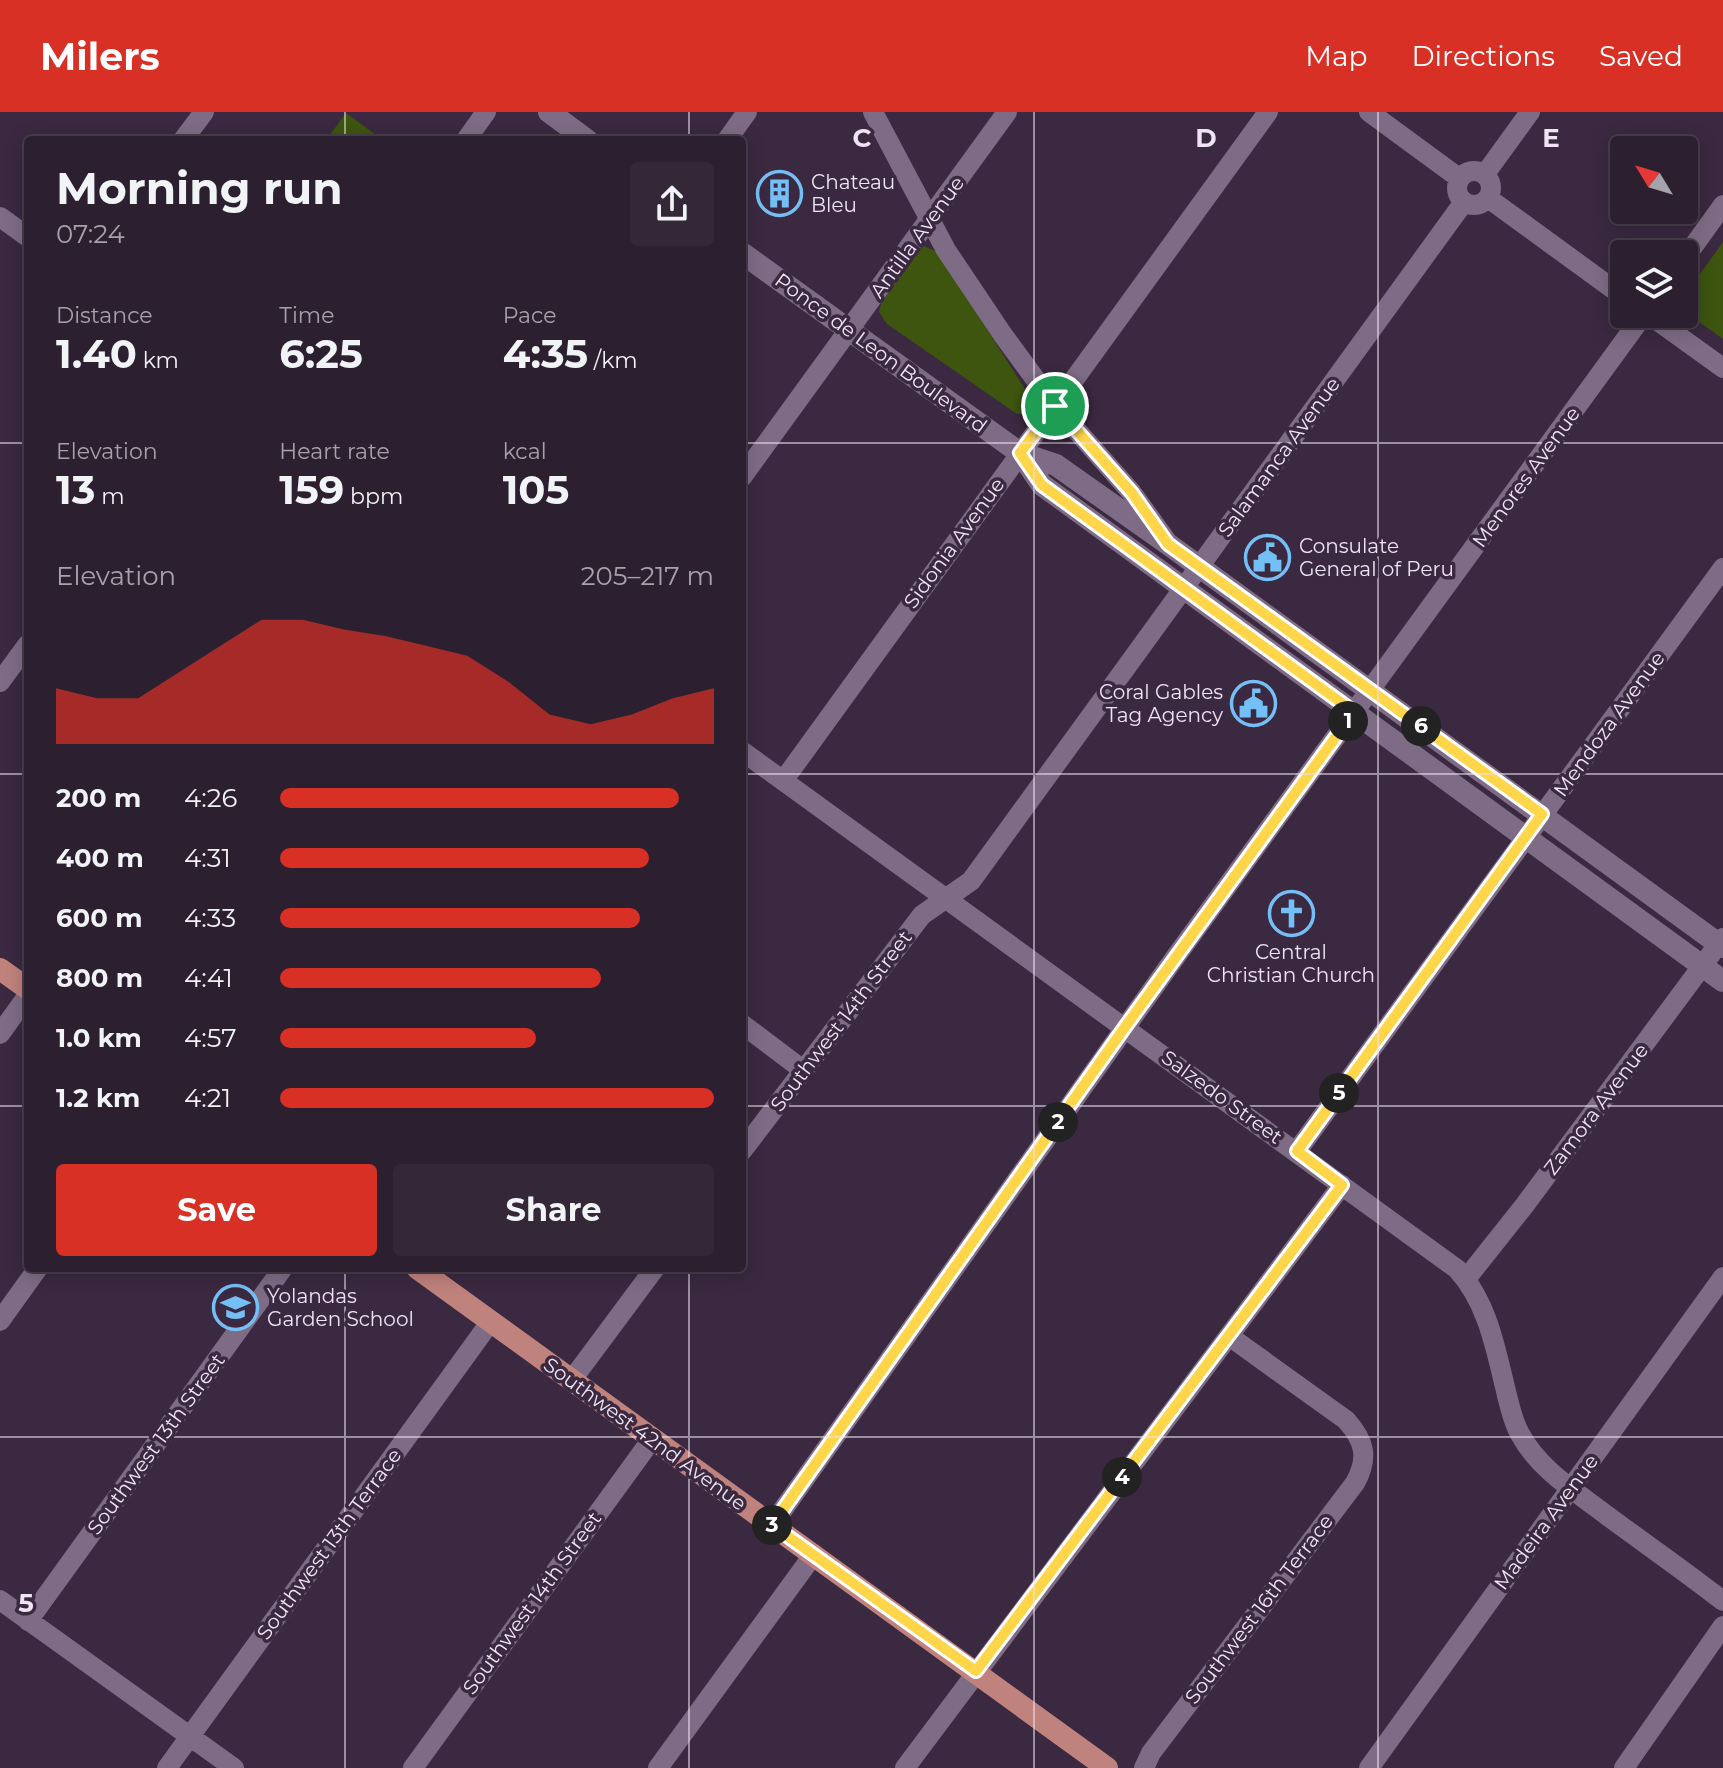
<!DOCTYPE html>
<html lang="en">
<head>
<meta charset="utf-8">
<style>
	:root { --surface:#2c1f30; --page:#342738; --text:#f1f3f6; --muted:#a6a2ab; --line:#483d4c; --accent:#d93025 }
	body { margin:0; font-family:Montserrat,sans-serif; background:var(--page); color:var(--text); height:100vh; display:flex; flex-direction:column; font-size:30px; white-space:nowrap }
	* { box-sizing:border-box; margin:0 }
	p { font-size:26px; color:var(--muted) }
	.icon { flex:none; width:44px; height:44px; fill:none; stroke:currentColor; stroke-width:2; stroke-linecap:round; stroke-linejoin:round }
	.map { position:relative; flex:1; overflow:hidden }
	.details { position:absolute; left:24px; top:24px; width:722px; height:1136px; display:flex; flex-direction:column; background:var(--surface); border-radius:8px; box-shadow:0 4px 20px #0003,0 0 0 2px var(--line) }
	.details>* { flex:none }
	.needle { width:52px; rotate:308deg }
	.fabs { position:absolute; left:1610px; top:24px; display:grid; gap:16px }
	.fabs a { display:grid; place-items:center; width:88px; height:88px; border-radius:8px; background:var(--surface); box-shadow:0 4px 20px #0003,0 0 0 2px var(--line); font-size:40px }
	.pin { position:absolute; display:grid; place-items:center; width:68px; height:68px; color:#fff; margin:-34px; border:4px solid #fff; border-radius:50%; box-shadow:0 2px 8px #0007 }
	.km { position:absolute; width:40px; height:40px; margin:-20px; border-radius:50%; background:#222; color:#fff; font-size:22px; line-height:40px; text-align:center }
	.round { display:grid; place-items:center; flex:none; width:84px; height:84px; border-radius:8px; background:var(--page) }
	.head { display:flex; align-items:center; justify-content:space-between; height:136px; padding:0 32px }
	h1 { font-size:44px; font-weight:700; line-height:60px }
	.stats { display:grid; grid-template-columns:repeat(3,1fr); gap:12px; height:136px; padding:8px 32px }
	.stats div { display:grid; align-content:center }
	.stats b { font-size:40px; font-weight:700 }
	.stats small { font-size:22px; font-weight:400 }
	.stats p { font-size:22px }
	.chart { height:224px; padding:16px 32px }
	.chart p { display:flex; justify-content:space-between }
	.chart svg { width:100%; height:144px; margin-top:8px; fill:var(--accent); opacity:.7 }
	.cta { display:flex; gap:16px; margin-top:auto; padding:16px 32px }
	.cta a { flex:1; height:92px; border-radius:8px; background:var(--accent); color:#fff; font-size:32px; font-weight:700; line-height:92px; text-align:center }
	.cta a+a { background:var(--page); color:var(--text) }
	ul { padding:0 32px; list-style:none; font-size:26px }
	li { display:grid; grid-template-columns:128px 96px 1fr; align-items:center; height:60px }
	li i { height:20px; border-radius:10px; background:var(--accent) }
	header { display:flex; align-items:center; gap:48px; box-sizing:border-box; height:112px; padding:0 40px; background:var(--accent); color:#fff }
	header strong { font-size:38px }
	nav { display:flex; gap:44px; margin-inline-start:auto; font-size:28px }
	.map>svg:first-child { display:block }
	.green { fill:#3d550e }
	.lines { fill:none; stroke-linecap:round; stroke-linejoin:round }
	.minor { stroke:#7e6c86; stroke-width:20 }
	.tertiary { stroke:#7e6c86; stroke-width:22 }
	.primary { stroke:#c0827c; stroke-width:22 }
	.route-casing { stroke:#fff; stroke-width:16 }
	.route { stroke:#ffd54a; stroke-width:10 }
	.grid { fill:none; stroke:#eee4f3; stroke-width:2; stroke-opacity:0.55 }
	.labels { text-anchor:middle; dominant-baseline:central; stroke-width:7; stroke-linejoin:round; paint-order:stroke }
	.poi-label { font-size:20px; fill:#eee4f3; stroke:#3a2940; text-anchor:start }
	.street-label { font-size:20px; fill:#eee4f3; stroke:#3a2940 }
	.grid-label { font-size:26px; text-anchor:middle; font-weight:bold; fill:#eee4f3; stroke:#3a2940; stroke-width:7; stroke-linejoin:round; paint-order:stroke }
</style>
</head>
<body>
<header>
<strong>Milers</strong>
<nav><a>Map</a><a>Directions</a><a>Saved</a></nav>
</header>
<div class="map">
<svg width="1723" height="1656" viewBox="0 0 1723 1656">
	<rect width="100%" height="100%" fill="#3a2940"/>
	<!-- green -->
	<path class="green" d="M 346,1 L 383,28 L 326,28 Z
		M 1723,130 L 1723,227 L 1684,199 L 1684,184 Z
		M 924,134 L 938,140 L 1032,288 L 1031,302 L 1017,302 L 887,212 L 879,200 C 884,176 905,149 924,134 Z"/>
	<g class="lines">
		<!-- minor -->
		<path class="minor" d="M 873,0 L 946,138 L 1003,223 L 1055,294 L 1132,381 L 1166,428
			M 1369,0 L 1459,66
			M 183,28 L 204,0
			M 466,28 L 486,0
			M 727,28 L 747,0
			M1457 76a17 17 0 1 1 34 0a17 17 0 1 1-34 0Z
			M 1485,62 L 1530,0
			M 1488,86 L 1624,185
			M 0,105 L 28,125
			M 1684,147 L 1723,93
			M 1648,202 L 1723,256
			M 742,365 L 1007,0
			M 0,570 L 28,532
			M 742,639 L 1457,1157 C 1487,1190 1495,1234 1505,1275 C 1509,1291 1512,1308 1520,1322 C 1539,1358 1578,1381 1609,1405 C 1647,1433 1686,1460 1723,1489
			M 783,669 L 1268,0
			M 742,912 L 803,958
			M 0,922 L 28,883
			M 742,1039 L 922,803 L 971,769 L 1464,90
			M 1297,1039 L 1723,456
			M 1466,1167 L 1524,1094 L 1723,826
			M 0,1209 L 38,1156
			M 571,1269 L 655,1156
			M 772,1413 L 1174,847 L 1644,202
			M 0,1488 L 234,1656
			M 28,1509 L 283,1156
			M 167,1656 L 491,1209
			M 413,1656 L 652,1327
			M 658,1656 L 814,1442
			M 905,1656 L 1342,1073
			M 1144,1656 L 1151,1641 L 1355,1371 C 1369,1346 1365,1329 1346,1308 L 1229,1224
			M 1369,1656 L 1723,1165
			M 1624,1656 L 1723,1514"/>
		<!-- tertiary -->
		<path class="tertiary" d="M 549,0 L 587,28
			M 742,141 L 1020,341 L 1056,353 L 1168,432 L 1723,835
			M 1020,341 L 1042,373 L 1723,869"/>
		<!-- primary -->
		<path class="primary" d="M 0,857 L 28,877
			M 417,1156 L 1107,1656"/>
	</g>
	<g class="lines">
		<defs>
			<path id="route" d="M 1055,294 L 1132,381 L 1168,432 L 1542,702 L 1297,1039 L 1342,1073 L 976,1559 L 772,1413 L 1125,915 L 1354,600 L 1042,373 L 1020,341 Z"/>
		</defs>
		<!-- route casing -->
		<use href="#route" class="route-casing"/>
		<!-- route -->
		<use href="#route" class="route"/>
	</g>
	<!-- grid -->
	<path class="grid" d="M 345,0 L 345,28M 689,0 L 689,28M 1034,0 L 1034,1656M 1378,0 L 1378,1656M 0,331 L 28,331M 742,331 L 1723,331M 0,662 L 28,662M 742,662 L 1723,662M 0,994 L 28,994M 742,994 L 1723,994M 345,1156 L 345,1656M 689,1156 L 689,1656M 0,1325 L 1723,1325"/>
	<!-- icons -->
	<defs>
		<symbol id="building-ring" viewBox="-11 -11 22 22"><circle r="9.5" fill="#3a2940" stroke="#74c0f6" stroke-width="1.5"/><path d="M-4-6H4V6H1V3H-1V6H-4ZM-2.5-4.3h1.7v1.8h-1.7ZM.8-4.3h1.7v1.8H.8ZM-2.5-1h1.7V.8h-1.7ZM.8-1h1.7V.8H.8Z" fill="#74c0f6"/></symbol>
		<symbol id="civic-ring" viewBox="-11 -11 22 22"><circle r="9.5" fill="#3a2940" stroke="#74c0f6" stroke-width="1.5"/><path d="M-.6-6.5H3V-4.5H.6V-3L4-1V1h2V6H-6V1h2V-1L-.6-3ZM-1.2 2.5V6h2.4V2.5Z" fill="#74c0f6"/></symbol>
		<symbol id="church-ring" viewBox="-11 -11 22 22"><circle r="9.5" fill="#3a2940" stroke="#74c0f6" stroke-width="1.5"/><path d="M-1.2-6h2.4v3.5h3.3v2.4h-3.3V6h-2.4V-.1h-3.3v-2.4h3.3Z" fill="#74c0f6"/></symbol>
		<symbol id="school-ring" viewBox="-11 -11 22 22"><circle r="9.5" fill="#3a2940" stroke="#74c0f6" stroke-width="1.5"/><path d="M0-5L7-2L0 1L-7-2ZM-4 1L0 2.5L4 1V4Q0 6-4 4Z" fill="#74c0f6"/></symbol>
	</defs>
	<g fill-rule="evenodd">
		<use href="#building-ring" x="754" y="56" width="51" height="51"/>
		<use href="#civic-ring" x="1242" y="420" width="51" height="51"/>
		<use href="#civic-ring" x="1228" y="566" width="51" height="51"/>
		<use href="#church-ring" x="1266" y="776" width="51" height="51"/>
		<use href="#school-ring" x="210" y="1170" width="51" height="51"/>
	</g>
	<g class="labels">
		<!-- poi labels -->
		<g class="poi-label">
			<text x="811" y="70">Chateau<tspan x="811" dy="23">Bleu</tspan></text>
			<text x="1299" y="434">Consulate<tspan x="1299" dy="23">General of Peru</tspan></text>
			<text x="1223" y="580" text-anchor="end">Coral Gables<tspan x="1223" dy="23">Tag Agency</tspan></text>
			<text x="1291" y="840" text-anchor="middle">Central<tspan x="1291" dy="23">Christian Church</tspan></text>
			<text x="267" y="1184">Yolandas<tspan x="267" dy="23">Garden School</tspan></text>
		</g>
		<!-- street labels -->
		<g class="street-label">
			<text transform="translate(917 125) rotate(-54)">Antilla Avenue</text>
			<text transform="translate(881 241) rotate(36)">Ponce de Leon Boulevard</text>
			<text transform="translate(1279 345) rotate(-54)">Salamanca Avenue</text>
			<text transform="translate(1526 365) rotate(-54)">Menores Avenue</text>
			<text transform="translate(954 431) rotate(-54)">Sidonia Avenue</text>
			<text transform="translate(1609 612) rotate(-54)">Mendoza Avenue</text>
			<text transform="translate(841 909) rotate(-53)">Southwest 14th Street</text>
			<text transform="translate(1222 985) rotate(36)">Salzedo Street</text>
			<text transform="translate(1596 997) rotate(-53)">Zamora Avenue</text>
			<text transform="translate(645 1322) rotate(36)">Southwest 42nd Avenue</text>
			<text transform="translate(156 1332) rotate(-54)">Southwest 13th Street</text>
			<text transform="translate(1546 1410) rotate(-54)">Madeira Avenue</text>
			<text transform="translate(329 1432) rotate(-54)">Southwest 13th Terrace</text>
			<text transform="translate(532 1491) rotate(-54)">Southwest 14th Street</text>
			<text transform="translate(1259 1497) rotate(-53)">Southwest 16th Terrace</text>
		</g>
	</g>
	<g class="grid-label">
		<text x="862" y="35">C</text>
		<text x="1206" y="35">D</text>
		<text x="1551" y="35">E</text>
		<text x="26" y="1500">5</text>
	</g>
</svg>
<div class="fabs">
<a><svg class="needle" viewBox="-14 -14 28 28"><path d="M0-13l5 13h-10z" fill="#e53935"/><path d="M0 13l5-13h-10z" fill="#a6a2ab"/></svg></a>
<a><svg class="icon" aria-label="layers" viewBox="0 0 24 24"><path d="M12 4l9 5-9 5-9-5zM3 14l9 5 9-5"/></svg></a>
</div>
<div class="pin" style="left:1055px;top:294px;background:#1e9e55"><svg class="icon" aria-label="arrive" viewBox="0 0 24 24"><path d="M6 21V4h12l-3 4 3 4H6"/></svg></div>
<b class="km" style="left:1348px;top:609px">1</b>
<b class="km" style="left:1058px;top:1010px">2</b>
<b class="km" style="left:772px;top:1413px">3</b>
<b class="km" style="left:1122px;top:1365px">4</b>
<b class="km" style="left:1339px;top:981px">5</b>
<b class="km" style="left:1421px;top:614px">6</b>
<section class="details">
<div class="head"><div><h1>Morning run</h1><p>07:24</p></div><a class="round"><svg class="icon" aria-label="share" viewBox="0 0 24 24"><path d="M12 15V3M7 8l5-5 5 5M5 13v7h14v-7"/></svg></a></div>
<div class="stats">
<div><p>Distance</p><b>1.40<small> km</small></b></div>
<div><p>Time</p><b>6:25</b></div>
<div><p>Pace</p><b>4:35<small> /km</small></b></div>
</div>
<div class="stats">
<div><p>Elevation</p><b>13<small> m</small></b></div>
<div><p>Heart rate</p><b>159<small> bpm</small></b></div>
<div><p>kcal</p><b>105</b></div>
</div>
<div class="chart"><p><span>Elevation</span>205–217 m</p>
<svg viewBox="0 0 160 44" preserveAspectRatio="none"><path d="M0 44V27L10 30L20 30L30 22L40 14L50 6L60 6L70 9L80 11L90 14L100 17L110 25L120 35L130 38L140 35L150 30L160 27V44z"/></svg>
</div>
<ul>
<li><b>200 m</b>4:26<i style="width:92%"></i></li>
<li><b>400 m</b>4:31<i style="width:85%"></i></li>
<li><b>600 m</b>4:33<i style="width:83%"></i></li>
<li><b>800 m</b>4:41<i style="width:74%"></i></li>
<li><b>1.0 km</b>4:57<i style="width:59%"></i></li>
<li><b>1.2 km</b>4:21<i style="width:100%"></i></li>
</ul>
<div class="cta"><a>Save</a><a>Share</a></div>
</section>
</div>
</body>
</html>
